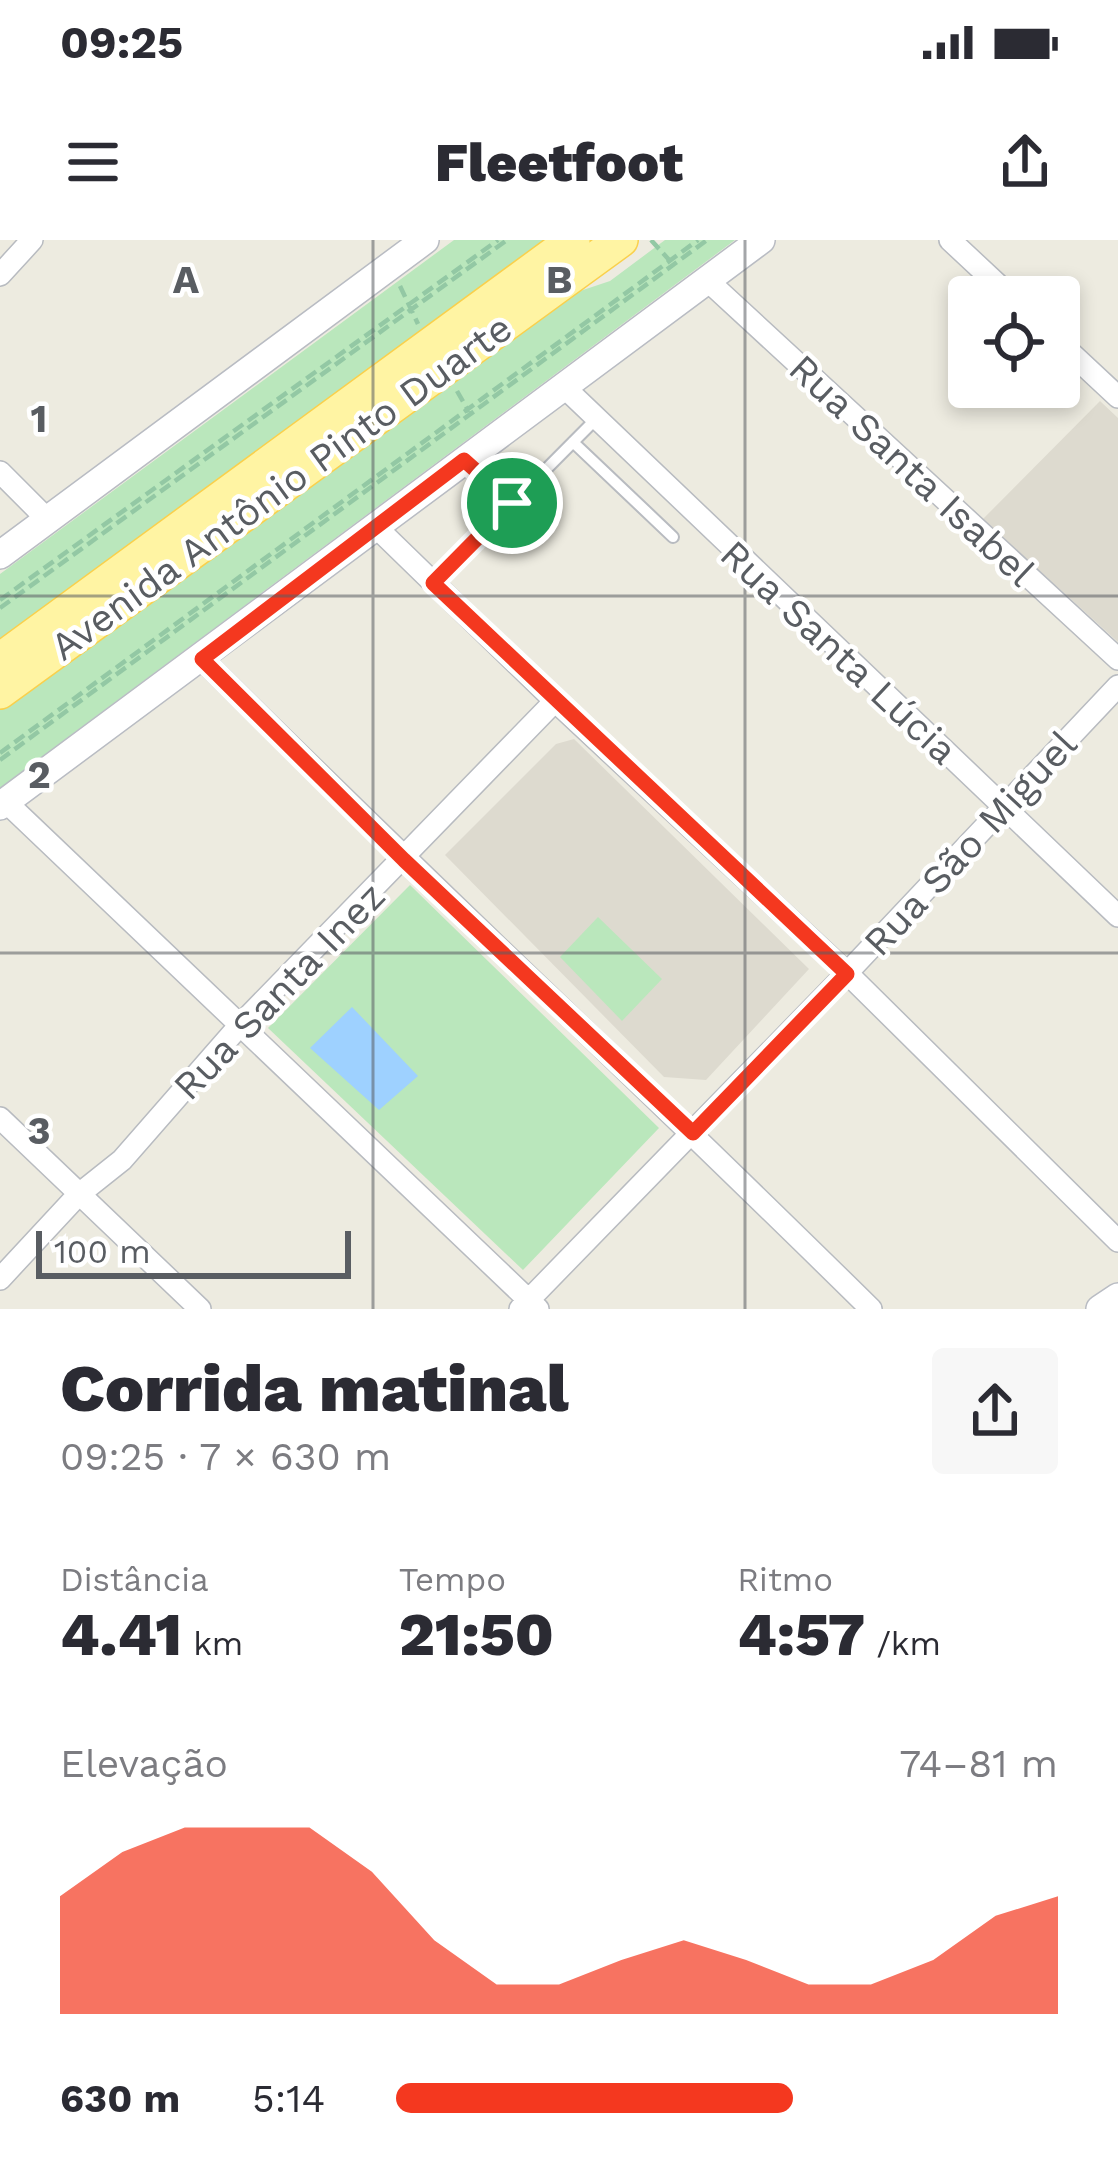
<!DOCTYPE html>
<html lang="pt">
<head>
<meta charset="utf-8">
<style>
	:root { --surface:#fff; --page:#f7f7f7; --text:#2b2b33; --muted:#7c7c81; --accent:#f4381f }
	body { margin:0; font-family:"Work Sans",sans-serif; background:var(--page); color:var(--text); height:100vh; display:flex; flex-direction:column; font-size:45px; white-space:nowrap }
	* { box-sizing:border-box; margin:0 }
	p { font-size:39px; color:var(--muted) }
	.icon { flex:none; width:66px; height:66px; fill:none; stroke:currentColor; stroke-width:2; stroke-linecap:round; stroke-linejoin:round }
	.map { position:relative; height:1069px; overflow:hidden }
	.panel { display:flex; flex-direction:column; background:var(--surface); flex:1 }
	.panel>* { flex:none }
	.controls { position:absolute; left:948px; top:36px; display:grid; gap:24px }
	.controls a { display:grid; place-items:center; width:132px; height:132px; border-radius:12px; background:var(--surface); box-shadow:0 6px 18px #0003; font-size:60px }
	.scale { position:absolute; left:36px; bottom:30px; width:315px; box-sizing:border-box; padding-left:12px; border:6px solid #595d62; border-top:0; font-size:33px; line-height:42px; white-space:nowrap; color:#595d62; -webkit-text-stroke:9px #fff; paint-order:stroke }
	.pin { position:absolute; display:grid; place-items:center; width:102px; height:102px; color:#fff; margin:-51px; border:6px solid #fff; border-radius:50%; box-shadow:0 3px 12px #0007 }
	.round { display:grid; place-items:center; flex:none; width:126px; height:126px; border-radius:12px; background:var(--page) }
	.summary { display:flex; align-items:center; justify-content:space-between; height:204px; padding:0 60px }
	h1 { font-size:66px; font-weight:800; line-height:90px }
	.figures { display:grid; grid-template-columns:repeat(3,1fr); gap:18px; height:204px; padding:12px 60px }
	.figures div { display:grid; align-content:center }
	.figures b { font-size:60px; font-weight:800 }
	.figures small { font-size:33px; font-weight:400 }
	.figures p { font-size:33px }
	.chart { height:336px; padding:24px 60px }
	.chart p { display:flex; justify-content:space-between }
	.chart svg { width:100%; height:216px; margin-top:12px; fill:var(--accent); opacity:.7 }
	ul { padding:0 60px; list-style:none; font-size:39px }
	li { display:grid; grid-template-columns:192px 144px 1fr; align-items:center; height:90px }
	li i { height:30px; border-radius:15px; background:var(--accent) }
	.status { display:flex; justify-content:space-between; align-items:center; height:84px; padding:0 60px; background:var(--surface); direction:ltr }
	.status svg { height:33px; fill:currentColor }
	header { display:flex; justify-content:space-between; align-items:center; height:156px; padding:0 60px; background:var(--surface); font-size:54px; font-weight:800 }
	.map>svg:first-child { display:block }
	.education { fill:#dddacf }
	.green { fill:#bae7bc }
	.water { fill:#9ed1ff }
	.lines { fill:none; stroke-linecap:round; stroke-linejoin:round }
	.service-casing { stroke:#b8bbc0; stroke-width:14 }
	.minor-casing { stroke:#b8bbc0; stroke-width:24 }
	.secondary-casing { stroke:#b9bcc3; stroke-width:30 }
	.primary-casing { stroke:#fad04c; stroke-width:36 }
	.path { stroke:#93c8a4; stroke-width:4.5; stroke-dasharray:12 6; stroke-linecap:butt }
	.service { stroke:#fff; stroke-width:10 }
	.minor { stroke:#fff; stroke-width:21 }
	.secondary { stroke:#fff; stroke-width:27 }
	.primary { stroke:#fff4a3; stroke-width:33 }
	.route-casing { stroke:#fff; stroke-width:24 }
	.route { stroke:#f4381f; stroke-width:15 }
	.grid { fill:none; stroke:#595d62; stroke-width:3; stroke-opacity:0.55 }
	.labels { text-anchor:middle; dominant-baseline:central; stroke-width:9; stroke-linejoin:round; paint-order:stroke }
	.street-label { font-size:39px; fill:#595d62; stroke:#fff }
	.grid-label { font-size:39px; text-anchor:middle; font-weight:bold; fill:#595d62; stroke:#fff; stroke-width:9; stroke-linejoin:round; paint-order:stroke }
</style>
</head>
<body>
<div class="status"><b>09:25</b><svg viewBox="0 0 49 12"><path d="M0 12V9h3v3zM5 12V6h3v6zM10 12V3h3v9zM15 12V0h3v12zM26 1h20v11H26zM47 4h2v5h-2z"/></svg></div>
<header><svg class="icon" aria-label="menu" viewBox="0 0 24 24"><path d="M4 6h16M4 12h16M4 18h16"/></svg>Fleetfoot<svg class="icon" aria-label="share" viewBox="0 0 24 24"><path d="M12 15V3M7 8l5-5 5 5M5 13v7h14v-7"/></svg></header>
<div class="map">
<svg width="1118" height="1069" viewBox="0 0 1118 1069">
	<rect width="100%" height="100%" fill="#edebe0"/>
	<!-- education -->
	<path class="education" d="M 1100,161 L 1118,178 L 1118,402 L 983,279 Z
		M 574,499 L 809,729 L 706,840 L 664,837 L 445,615 L 556,504 Z"/>
	<!-- green -->
	<path class="green" d="M 454,0 L 553,0 L 0,408 L 0,334 Z
		M 665,0 L 735,0 L 0,548 L 0,469 L 556,59 L 610,41 Z
		M 410,645 L 659,888 L 523,1030 L 268,788 Z
		M 598,677 L 662,739 L 622,781 L 560,717 Z"/>
	<!-- water -->
	<path class="water" d="M 352,767 L 418,836 L 379,870 L 310,808 Z"/>
	<g class="lines">
		<defs>
			<path id="service" d="M 573,202 L 673,297
				M 465,221 L 512,263
				M 433,343 L 595,180"/>
			<path id="minor" d="M 950,0 L 1011,57
				M 0,35 L 32,0
				M 707,40 L 1118,419
				M 1059,102 L 1118,157
				M 563,146 L 1118,676
				M 0,232 L 48,280
				M 376,287 L 555,461 L 847,733 L 1118,1001
				M 202,419 C 423,638 650,851 871,1069
				M 6,562 L 538,1069
				M 0,878 L 200,1069
				M 0,1039 L 78,955 L 122,920 L 240,785 L 555,461
				M 520,1069 L 847,733 L 1118,446"/>
			<path id="secondary" d="M 0,315 L 425,0
				M 0,566 L 761,0
				M 1100,1069 L 1118,1057"/>
			<path id="primary" d="M 0,420 L 573,0
				M 0,452 L 621,0"/>
		</defs>
		<!-- service casing -->
		<use href="#service" class="service-casing"/>
		<!-- minor casing -->
		<use href="#minor" class="minor-casing"/>
		<!-- secondary casing -->
		<use href="#secondary" class="secondary-casing"/>
		<!-- primary casing -->
		<use href="#primary" class="primary-casing"/>
		<!-- path -->
		<path class="path" d="M 651,0 L 671,22
			M 400,46 L 418,84
			M 457,151 L 469,172
			M 0,360 L 498,0
			M 0,368 L 507,0
			M 0,513 L 698,0
			M 0,520 L 707,0"/>
		<!-- service -->
		<use href="#service" class="service"/>
		<!-- minor -->
		<use href="#minor" class="minor"/>
		<!-- secondary -->
		<use href="#secondary" class="secondary"/>
		<!-- primary -->
		<use href="#primary" class="primary"/>
	</g>
	<g class="lines">
		<defs>
			<path id="route" d="M 464,220 L 512,263 L 433,343 L 847,734 L 693,893 L 404,620 L 202,419 Z"/>
		</defs>
		<!-- route casing -->
		<use href="#route" class="route-casing"/>
		<!-- route -->
		<use href="#route" class="route"/>
	</g>
	<!-- grid -->
	<path class="grid" d="M 373,0 L 373,1069M 745,0 L 745,1069M 0,356 L 1118,356M 0,713 L 1118,713"/>
	<g class="labels">
		<!-- street labels -->
		<g class="street-label">
			<text transform="translate(912 230) rotate(43)">Rua Santa Isabel</text>
			<text transform="translate(281 247) rotate(-36)">Avenida Antônio Pinto Duarte</text>
			<text transform="translate(839 412) rotate(43)">Rua Santa Lúcia</text>
			<text transform="translate(970 603) rotate(-47)">Rua São Miguel</text>
			<text transform="translate(279 751) rotate(-46)">Rua Santa Inez</text>
		</g>
	</g>
	<g class="grid-label">
		<text x="186" y="53">A</text>
		<text x="559" y="53">B</text>
		<text x="39" y="192">1</text>
		<text x="39" y="548">2</text>
		<text x="39" y="904">3</text>
	</g>
</svg>
<div class="controls">
<a><svg class="icon" aria-label="locate" viewBox="0 0 24 24"><circle cx="12" cy="12" r="6"/><path d="M12 2v4M12 18v4M2 12h4M18 12h4"/></svg></a>
</div>
<div class="scale">100 m</div>
<div class="pin" style="left:512px;top:263px;background:#1e9e55"><svg class="icon" aria-label="arrive" viewBox="0 0 24 24"><path d="M6 21V4h12l-3 4 3 4H6"/></svg></div>
</div>
<section class="panel">
<div class="summary"><div><h1>Corrida matinal</h1><p>09:25 · 7 × 630 m</p></div><a class="round"><svg class="icon" aria-label="share" viewBox="0 0 24 24"><path d="M12 15V3M7 8l5-5 5 5M5 13v7h14v-7"/></svg></a></div>
<div class="figures">
<div><p>Distância</p><b>4.41<small> km</small></b></div>
<div><p>Tempo</p><b>21:50</b></div>
<div><p>Ritmo</p><b>4:57<small> /km</small></b></div>
</div>
<div class="chart"><p><span>Elevação</span>74–81 m</p>
<svg viewBox="0 0 160 44" preserveAspectRatio="none"><path d="M0 44V20L10 11L20 6L30 6L40 6L50 15L60 29L70 38L80 38L90 33L100 29L110 33L120 38L130 38L140 33L150 24L160 20V44z"/></svg>
</div>
<ul>
<li><b>630 m</b>5:14<i style="width:60%"></i></li>
</ul>
</section>
</body>
</html>
